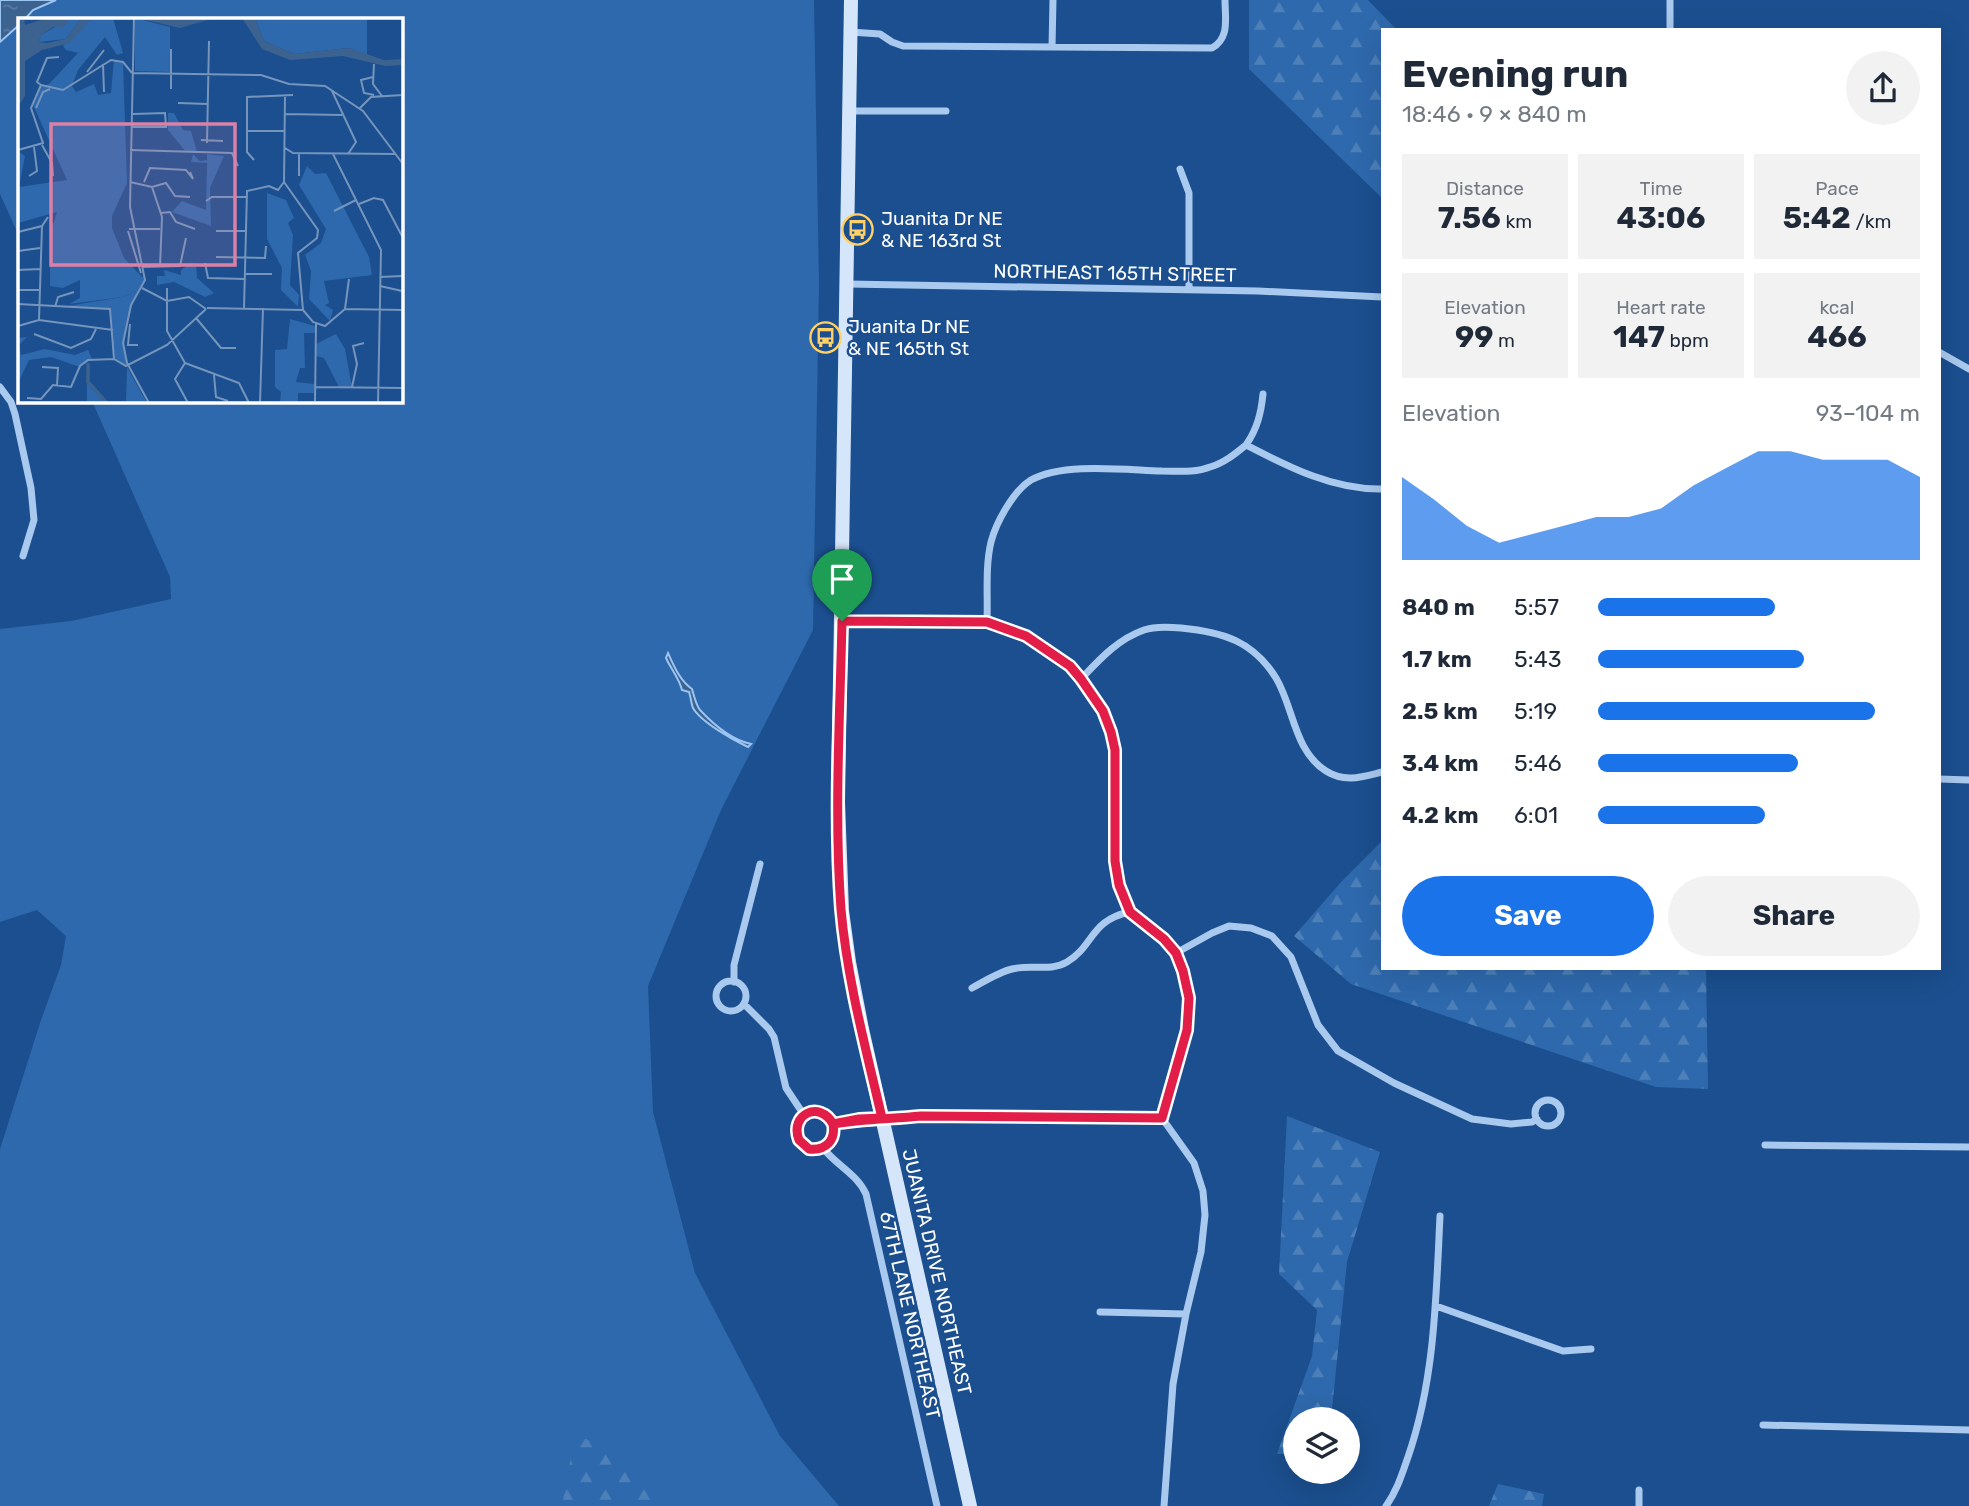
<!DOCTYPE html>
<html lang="en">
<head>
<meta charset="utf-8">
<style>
	:root { --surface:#fff; --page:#f2f2f3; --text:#1f2937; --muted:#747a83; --accent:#1a73e8 }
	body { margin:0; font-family:Rubik,sans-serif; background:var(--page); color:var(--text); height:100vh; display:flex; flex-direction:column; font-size:26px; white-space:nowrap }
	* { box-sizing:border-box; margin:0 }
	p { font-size:23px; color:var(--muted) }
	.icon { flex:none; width:38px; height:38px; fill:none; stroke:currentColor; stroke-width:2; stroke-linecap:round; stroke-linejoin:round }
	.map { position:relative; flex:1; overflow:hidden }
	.sheet { position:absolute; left:1381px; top:28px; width:560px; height:942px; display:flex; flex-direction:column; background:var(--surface); border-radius:0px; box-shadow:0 7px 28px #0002 }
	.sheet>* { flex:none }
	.fabs { position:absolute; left:1283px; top:1407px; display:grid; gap:14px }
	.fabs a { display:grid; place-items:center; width:77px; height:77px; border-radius:50%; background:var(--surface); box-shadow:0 7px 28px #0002; font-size:35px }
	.pin { position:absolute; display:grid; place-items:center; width:60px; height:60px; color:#fff; margin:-72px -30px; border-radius:50% 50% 50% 0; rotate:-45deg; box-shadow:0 0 7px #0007 }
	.pin .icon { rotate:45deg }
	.round { display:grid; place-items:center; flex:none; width:74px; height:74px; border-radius:37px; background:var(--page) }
	.head { display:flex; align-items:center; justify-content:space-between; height:119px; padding:0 21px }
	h1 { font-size:38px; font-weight:700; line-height:52px }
	.stats { display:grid; grid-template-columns:repeat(3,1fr); gap:10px; height:119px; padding:7px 21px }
	.stats div { display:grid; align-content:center; border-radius:0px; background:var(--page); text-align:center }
	.stats b { font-size:30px; font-weight:700 }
	.stats small { font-size:19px; font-weight:400 }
	.stats p { font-size:19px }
	.chart { height:196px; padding:14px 21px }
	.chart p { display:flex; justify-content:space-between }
	.chart svg { width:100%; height:126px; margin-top:7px; fill:var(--accent); opacity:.7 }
	.action { display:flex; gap:14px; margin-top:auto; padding:14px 21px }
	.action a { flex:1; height:80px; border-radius:42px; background:var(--accent); color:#fff; font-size:28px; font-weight:700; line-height:80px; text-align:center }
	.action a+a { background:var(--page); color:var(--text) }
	ul { padding:0 21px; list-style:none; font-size:23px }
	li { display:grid; grid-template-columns:112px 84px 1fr; align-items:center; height:52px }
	li i { height:18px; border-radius:9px; background:var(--accent) }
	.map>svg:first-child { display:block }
	.grass { fill:#2e69ad }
	.forest { fill:url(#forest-firs) }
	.water { fill:url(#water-ripples); stroke:#9cc4f0; stroke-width:2 }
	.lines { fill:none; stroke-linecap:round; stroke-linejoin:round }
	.street { stroke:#a9c9ee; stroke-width:7 }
	.secondary { stroke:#d6e6fa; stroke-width:14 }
	.route-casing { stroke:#fff; stroke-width:14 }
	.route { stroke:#e11d48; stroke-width:9 }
	.labels { text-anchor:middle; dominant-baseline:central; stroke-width:5; stroke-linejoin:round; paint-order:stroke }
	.poi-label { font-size:19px; fill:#fff; stroke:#1b4f8f; text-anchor:start }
	.street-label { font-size:19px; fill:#fff; stroke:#1b4f8f }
	.inset-river { fill:none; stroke:#3c6290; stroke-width:3.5 }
	.inset-road { fill:none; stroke:#7695bc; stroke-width:2 }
	.view { fill:#dd80a5; fill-opacity:0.15; stroke:#dd80a5; stroke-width:3.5 }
	.inset-edge { fill:none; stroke:#fff; stroke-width:3.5 }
</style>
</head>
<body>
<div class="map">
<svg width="1969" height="1506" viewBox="0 0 1969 1506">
	<defs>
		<pattern id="forest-firs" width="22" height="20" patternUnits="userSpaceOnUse" patternTransform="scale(1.75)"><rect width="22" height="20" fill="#2e69ad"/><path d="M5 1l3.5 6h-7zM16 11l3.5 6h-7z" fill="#4d80b9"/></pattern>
		<pattern id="water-ripples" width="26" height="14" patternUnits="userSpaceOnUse" patternTransform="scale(1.75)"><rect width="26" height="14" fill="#3c6290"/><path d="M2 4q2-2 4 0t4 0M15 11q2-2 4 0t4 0" fill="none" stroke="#597aa1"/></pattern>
	</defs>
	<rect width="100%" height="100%" fill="#1b4f8f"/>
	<!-- grass -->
	<path class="grass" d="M 0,0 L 814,0 L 819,284 L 813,630 L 721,810 L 648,986 L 653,1112 L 695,1273 L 780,1436 L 839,1506 L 0,1506 L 0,1149 L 41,1020 L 61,965 L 66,936 L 37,910 L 0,922 L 0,629 L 71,621 L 171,599 L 170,577 L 92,401 L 401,401 L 401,19 L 19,19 L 19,236 L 0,194 Z"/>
	<!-- forest -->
	<path class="forest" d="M 1249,0 L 1368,0 L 1397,30 L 1382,30 L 1382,198 L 1249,69 Z
		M 1382,841 L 1382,968 L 1706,968 L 1708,1089 L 1656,1087 L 1351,984 L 1294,936 L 1342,881 Z
		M 1287,1116 L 1380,1152 L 1347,1262 L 1331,1419 L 1295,1419 L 1295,1454 L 1277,1454 L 1312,1356 L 1317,1310 L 1279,1274 Z
		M 575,1434 L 610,1450 L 666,1506 L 562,1506 Z
		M 1498,1484 L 1544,1494 L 1542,1506 L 1489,1506 Z"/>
	<!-- water -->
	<path class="water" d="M 0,0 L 56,0 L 33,10 L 25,19 L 19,19 L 19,25 L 0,42 Z
		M 668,653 C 674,666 680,681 692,689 C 694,696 696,705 700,710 C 713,724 732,740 751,744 L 748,747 C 733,740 701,722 693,708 C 691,703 691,697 689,692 L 682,690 C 679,678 671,669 666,658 Z"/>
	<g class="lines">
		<!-- street -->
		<path class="street" d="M 1670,30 L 1670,0
			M 850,32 L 880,34 L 892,42 L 903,46 L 1212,48 C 1230,38 1225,18 1225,0
			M 1052,47 L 1053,0
			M 850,111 L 946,111
			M 1180,169 L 1189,193 L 1189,290
			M 848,284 L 1258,291 L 1382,297
			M 1939,352 L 1969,369
			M 0,387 L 11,402 L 15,414 L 31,488 L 34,520 L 23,556
			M 1246,445 C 1257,429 1261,414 1263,394
			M 842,621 L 987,622 L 1026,636 L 1070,666 L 1081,679 C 1100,659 1118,639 1144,630 C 1155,626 1170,627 1181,628 C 1223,632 1253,641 1276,678 C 1294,708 1294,751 1326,771 C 1345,783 1362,777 1382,772
			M 987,622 C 988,596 985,567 991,542 C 996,523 1013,491 1031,480 C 1063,462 1126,470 1162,471 C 1178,471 1195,473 1210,467 C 1224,463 1235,454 1246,445 C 1289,467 1333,490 1382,489
			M 1081,679 C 1099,705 1108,717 1115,750 L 1115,861 L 1119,885 L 1130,912 L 1164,939 L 1176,953 L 1183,971 L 1189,998 L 1187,1030 L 1162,1118 L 1194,1163 L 1203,1191 L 1205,1215 L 1201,1252 L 1186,1314 L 1173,1384 L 1164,1506
			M 1939,779 L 1969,780
			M 1176,953 L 1212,933 L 1229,926 L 1251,928 L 1272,936 L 1291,957 L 1318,1025 L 1338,1051 L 1394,1083 L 1472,1119 L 1511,1124 L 1532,1122 L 1537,1119
			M716 996a15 15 0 1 1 30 0a15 15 0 1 1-30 0Z
			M 734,982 L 734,965 L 760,864
			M 972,988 C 985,981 999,972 1012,969 C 1031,964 1050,972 1067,962 C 1094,946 1090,920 1130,912
			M 744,1004 L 769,1029 L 774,1037 L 786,1088 L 804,1115
			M1535 1113a13 13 0 1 1 26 0a13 13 0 1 1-26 0Z
			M796 1130a19 19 0 1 1 38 0a19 19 0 1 1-38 0Z
			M 833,1124 L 859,1119 L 921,1116 L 1162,1118
			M 1765,1145 L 1969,1147
			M 823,1148 C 836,1165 857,1174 866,1194 L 937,1506
			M 1436,1306 L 1563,1351 L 1591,1349
			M 1100,1312 L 1186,1314
			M 1763,1425 L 1969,1430
			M 1639,1490 L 1639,1506
			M 1386,1506 C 1397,1491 1402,1474 1408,1457 C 1435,1379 1436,1297 1440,1216"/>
		<!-- secondary -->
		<path class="secondary" d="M 851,0 L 838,802 L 842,911 L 849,962 L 862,1029 L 970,1506"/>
	</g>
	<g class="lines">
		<defs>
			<path id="route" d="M 842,621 C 840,717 834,814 841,909 C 847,979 866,1049 882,1118 L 859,1119 L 833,1124 C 820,1100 789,1114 799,1140 L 809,1149 C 826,1151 836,1140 833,1124 C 863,1119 892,1119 921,1116 L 1162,1118 L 1187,1030 L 1189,998 L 1183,971 L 1176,953 L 1164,939 L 1130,912 L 1119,885 L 1115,861 L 1115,750 L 1111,732 L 1103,711 L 1081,679 L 1070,666 L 1026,636 L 987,622 L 842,621"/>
		</defs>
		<!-- route casing -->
		<use href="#route" class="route-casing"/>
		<!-- route -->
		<use href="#route" class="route"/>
	</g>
	<!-- icons -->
	<defs>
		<symbol id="bus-ring" viewBox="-11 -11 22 22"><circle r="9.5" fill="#1b4f8f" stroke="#ffd166" stroke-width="1.5"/><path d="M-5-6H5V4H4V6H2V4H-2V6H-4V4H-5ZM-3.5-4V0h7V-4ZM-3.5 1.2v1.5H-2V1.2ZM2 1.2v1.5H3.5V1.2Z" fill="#ffd166"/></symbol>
	</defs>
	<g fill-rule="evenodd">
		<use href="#bus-ring" x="840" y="212" width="35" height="35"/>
		<use href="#bus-ring" x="808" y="320" width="35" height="35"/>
	</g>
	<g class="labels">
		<!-- poi labels -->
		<g class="poi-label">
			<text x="881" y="218">Juanita Dr NE<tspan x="881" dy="22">&amp; NE 163rd St</tspan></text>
			<text x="848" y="326">Juanita Dr NE<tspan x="848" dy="22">&amp; NE 165th St</tspan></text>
		</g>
		<!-- street labels -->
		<g class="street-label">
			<text transform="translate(1115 273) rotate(1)">NORTHEAST 165TH STREET</text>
			<text transform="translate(937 1272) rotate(77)">JUANITA DRIVE NORTHEAST</text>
			<text transform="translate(910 1315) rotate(77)">67TH LANE NORTHEAST</text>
		</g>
	</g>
	<!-- overview -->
	<g transform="translate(18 18)">
		<rect width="385" height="385" fill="#1b4f8f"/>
		<path d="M 83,0 L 95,0 L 105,35 L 99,37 L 87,19 L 60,52 L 54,68 L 58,74 L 76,66 L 80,77 L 93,75 L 96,42 L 105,44 L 109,165 L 94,198 L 94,210 L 106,240 L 124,259 L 124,264 L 119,273 L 105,279 L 51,286 L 62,280 L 62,262 L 45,270 L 32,268 L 32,216 L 39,194 L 0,205 L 0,133 L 7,138 L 1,169 L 49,162 L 15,87 L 23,69 L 31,66 L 60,35 Z" fill="#2e69ad"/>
		<path d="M 74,0 L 83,0 L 83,6 L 60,35 L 48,32 L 45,28 ZM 150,95 L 156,95 L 165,112 L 173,113 L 179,134 L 168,134 L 150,112 ZM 175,136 L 182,143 L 189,142 L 189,136 L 206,138 L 192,170 L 193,208 L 154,194 L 164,183 L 188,192 L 189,145 L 173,144 ZM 289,148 L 297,156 L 308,155 L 351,239 L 354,257 L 306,263 L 311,285 L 307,287 L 315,292 L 312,303 L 291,281 L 293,253 L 287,237 L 303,225 L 308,211 L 281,167 ZM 249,175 L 268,182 L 276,200 L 270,205 L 275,217 L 272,267 L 281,277 L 280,289 L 263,272 L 264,250 L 249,221 ZM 87,240 L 115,260 L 73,275 L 84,259 ZM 173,245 L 178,246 L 179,260 L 196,275 L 187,279 L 156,264 L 139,267 L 139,258 L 147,258 L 146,252 L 163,257 L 163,252 ZM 124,259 L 128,260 L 116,281 L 106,319 L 109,348 L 96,341 L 93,292 L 43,289 L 105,279 L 119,273 ZM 272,301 L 297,308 L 298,315 L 286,315 L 287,350 L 282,350 L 278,364 L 297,366 L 296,375 L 280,375 L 280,385 L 262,385 L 263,374 L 257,369 L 257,332 L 269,331 ZM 318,316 L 327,331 L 334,369 L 321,369 L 306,340 L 298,338 L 298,326 ZM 9,319 L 1,327 L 3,337 L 27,331 L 57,337 L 70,332 L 74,341 L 62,349 L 33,339 L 11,342 L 0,365 L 0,320 ZM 69,360 L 90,385 L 69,385 Z" fill="#2e69ad"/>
		<path d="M 53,0 L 63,0 L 48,21 L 21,24 L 23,17 Z" fill="#2e69ad"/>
		<path d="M 117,0 L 152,9 L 152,54 L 117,53 ZM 237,0 L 349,0 L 349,37 L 331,30 L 276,36 L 246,23 ZM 109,349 L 129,385 L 108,385 Z" fill="#2e69ad"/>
		<path d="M 0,0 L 6,0 L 7,7 L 29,0 L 53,0 L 45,9 L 35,9 L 23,17 L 21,24 L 29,25 L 48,21 L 63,0 L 74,0 L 52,25 L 24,32 L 7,43 L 7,78 L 0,89 ZM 119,0 L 162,1 L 196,0 L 162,10 ZM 224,0 L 237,0 L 246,23 L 276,36 L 331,30 L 366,42 L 385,41 L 385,47 L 367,48 L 325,38 L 272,42 L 244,31 Z" fill="#3c6290"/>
		<path class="inset-river" d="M 70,345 L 70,364 L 89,385"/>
		<path class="inset-road" d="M 116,0 L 112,189 L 127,262 L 113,287 L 105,325 L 109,345 L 131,385M 153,31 L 153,71M 85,46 L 86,74M 356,46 L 355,66 L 364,78M 69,54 L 86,32M 114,55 L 243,57 L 271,66 L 307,68 L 345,93 L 385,146M 355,59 L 343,62 L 346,75 L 356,77M 23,67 L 19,64 L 29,40 L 41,39M 314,73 L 338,124 L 330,136M 160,85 L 190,86M 18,90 L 25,74 L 32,71M 342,90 L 353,79 L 385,77M 267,96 L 324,97M 113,109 L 148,109 L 147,95 L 115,96M 229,113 L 267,113M 183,122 L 205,123M 189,125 L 191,23M 24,127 L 34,145 L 35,158M 267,130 L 275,135 L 378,136M 0,132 L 25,125 L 13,90 L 23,67 L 45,72 L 93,42 L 105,44 L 114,55M 112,132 L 214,135 L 220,148M 315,136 L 363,232 L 360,385M 236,142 L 229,134 L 229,79 L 275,77M 11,158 L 19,153 L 16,129M 281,158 L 281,135M 112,164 L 134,169 L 148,165 L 157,178 L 172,179M 126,164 L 132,150 L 168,152 L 175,161 L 172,154M 266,164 L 300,212 L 299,220 L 280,235 L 285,292M 266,164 L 267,79M 134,169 L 144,199 L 142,249M 188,183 L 194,179 L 229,179M 341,186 L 356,180 L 365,182 L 385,220M 316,193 L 338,182M 143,195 L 152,194 L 158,204 L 177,211M 111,211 L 142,211M 110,213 L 123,255M 198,213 L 228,213M 0,214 L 24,208 L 30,199M 0,233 L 22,230M 198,239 L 247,240 L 248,228M 187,245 L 190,260 L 227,261M 124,249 L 162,248 L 168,220M 0,252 L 22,251M 227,256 L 254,256M 362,259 L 384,258M 362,268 L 384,273M 124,270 L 149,283 L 171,279 L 188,291M 149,270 L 149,313 L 167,345M 0,272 L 22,272M 0,286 L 92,291 L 96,341 L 108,348 L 149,327 L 188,291M 37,289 L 40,279 L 56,274M 189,290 L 285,292M 226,290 L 229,173 L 251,168 L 260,172 L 266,164M 327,291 L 385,292M 327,291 L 331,261M 285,292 L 295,304 L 307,308 L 327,291M 178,300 L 203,330 L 218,330M 21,302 L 24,208M 112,306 L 110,327 L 120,327M 0,308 L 21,302 L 95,312M 16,316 L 53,330 L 73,321 L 78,311M 167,345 L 221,365 L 231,385M 167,345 L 157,361 L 170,385M 24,349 L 40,350 L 39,368M 196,357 L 198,379 L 210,383M 298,369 L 385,370M 334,369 L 339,346 L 335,328 L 346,325M 9,380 L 23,381 L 35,367 L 53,369 L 62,348 L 70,342 L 96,341M 242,385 L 245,290M 297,385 L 298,306"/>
		<path class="view" d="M 33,106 L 217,106 L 217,247 L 33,247 Z"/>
		<rect width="385" height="385" class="inset-edge"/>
	</g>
</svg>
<div class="fabs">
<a><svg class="icon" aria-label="layers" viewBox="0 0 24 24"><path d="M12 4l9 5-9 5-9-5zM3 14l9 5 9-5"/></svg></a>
</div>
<div class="pin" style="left:842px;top:621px;background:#1e9e55"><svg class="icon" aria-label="arrive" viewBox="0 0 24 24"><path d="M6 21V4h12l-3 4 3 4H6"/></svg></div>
<section class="sheet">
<div class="head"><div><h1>Evening run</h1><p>18:46 · 9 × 840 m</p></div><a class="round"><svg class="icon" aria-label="share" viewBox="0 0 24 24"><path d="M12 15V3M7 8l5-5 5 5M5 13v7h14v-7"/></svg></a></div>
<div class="stats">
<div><p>Distance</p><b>7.56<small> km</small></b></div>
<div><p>Time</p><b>43:06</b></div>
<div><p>Pace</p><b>5:42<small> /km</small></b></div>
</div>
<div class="stats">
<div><p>Elevation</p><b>99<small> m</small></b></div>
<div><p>Heart rate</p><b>147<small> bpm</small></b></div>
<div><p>kcal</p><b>466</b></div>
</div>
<div class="chart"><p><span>Elevation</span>93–104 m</p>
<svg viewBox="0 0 160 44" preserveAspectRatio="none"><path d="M0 44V15L10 23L20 32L30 38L40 35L50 32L60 29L70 29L80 26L90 18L100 12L110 6L120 6L130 9L140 9L150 9L160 15V44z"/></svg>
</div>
<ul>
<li><b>840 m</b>5:57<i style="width:55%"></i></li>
<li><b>1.7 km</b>5:43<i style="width:64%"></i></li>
<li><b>2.5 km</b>5:19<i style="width:86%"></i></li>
<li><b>3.4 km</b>5:46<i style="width:62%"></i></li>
<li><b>4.2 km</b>6:01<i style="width:52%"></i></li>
</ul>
<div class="action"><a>Save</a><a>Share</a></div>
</section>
</div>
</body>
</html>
